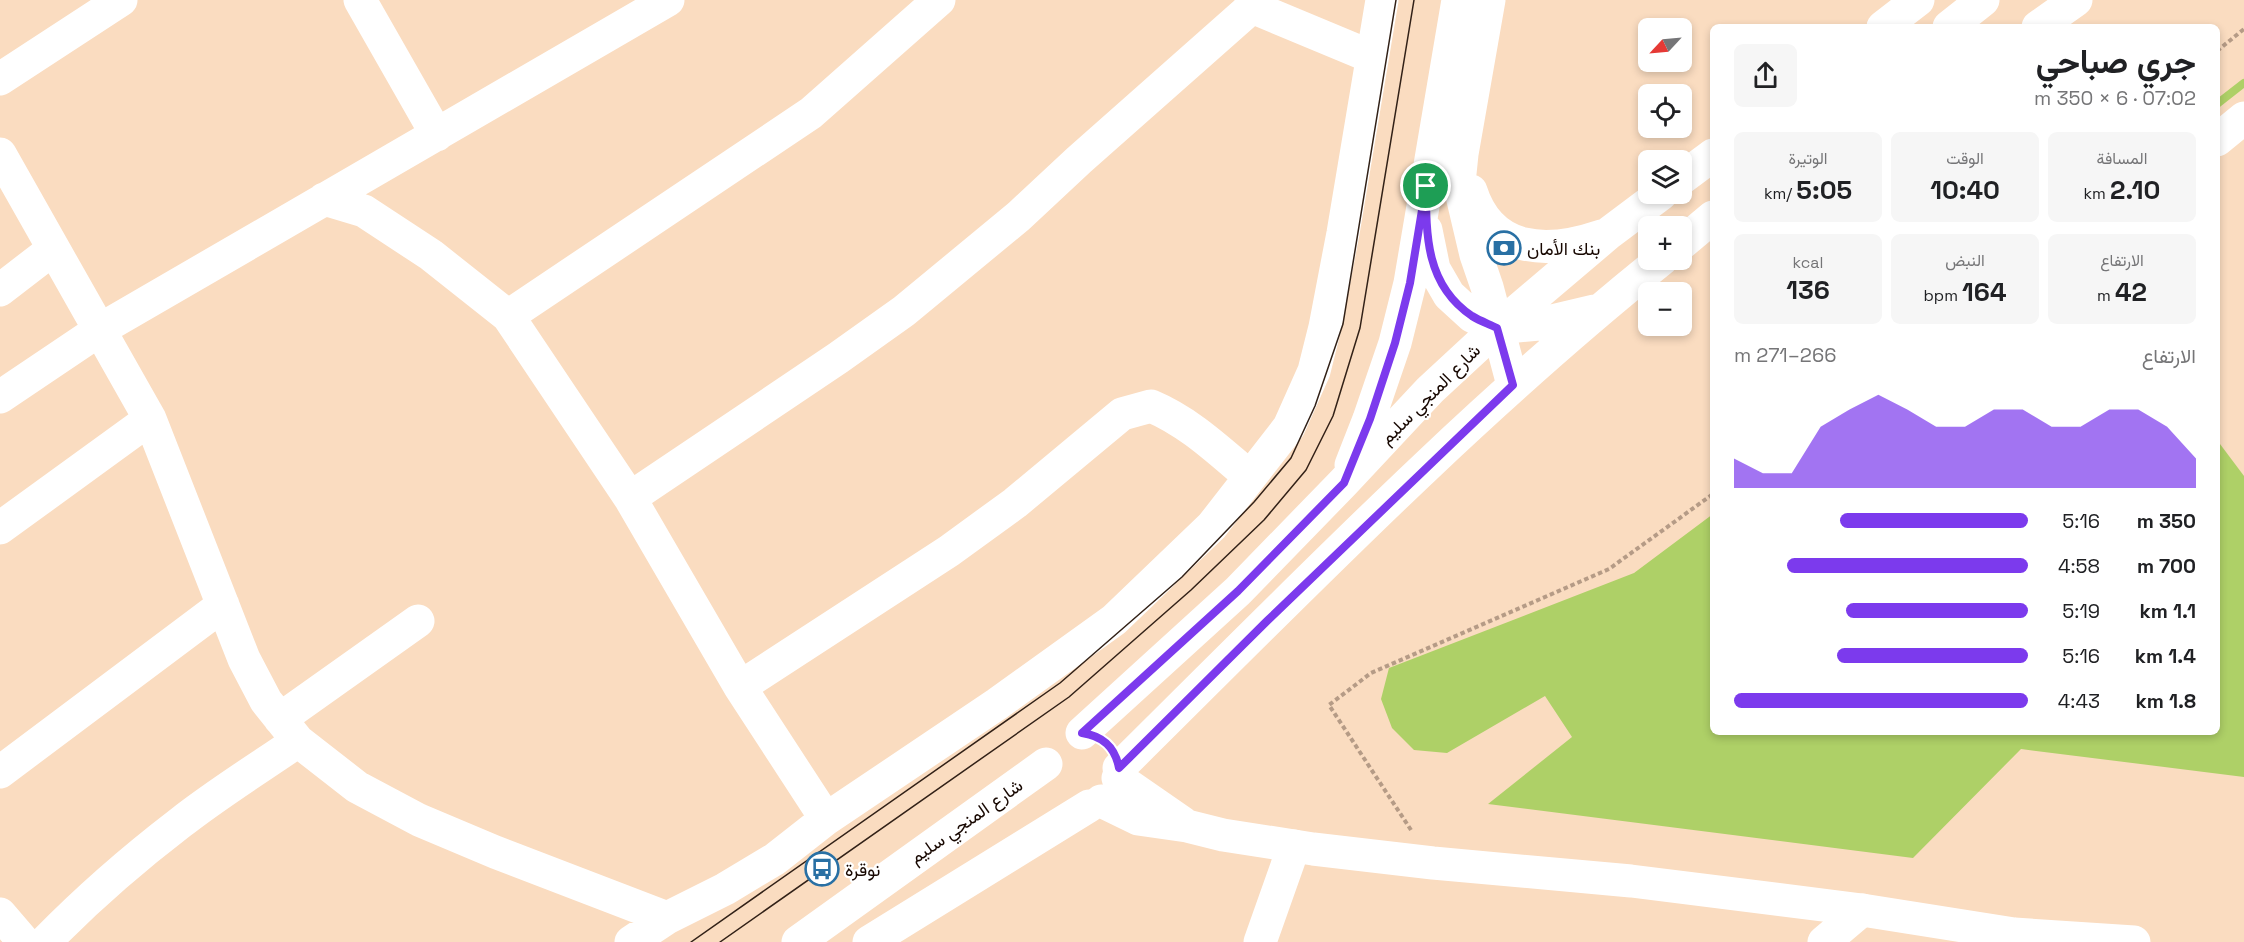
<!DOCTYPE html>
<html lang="ar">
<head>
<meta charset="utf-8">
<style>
	:root { --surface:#fff; --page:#f6f6f6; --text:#202124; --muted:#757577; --accent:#7c3aed }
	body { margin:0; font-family:"Space Grotesk",Vazirmatn,sans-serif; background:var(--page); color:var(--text); direction:rtl; height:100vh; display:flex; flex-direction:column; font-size:22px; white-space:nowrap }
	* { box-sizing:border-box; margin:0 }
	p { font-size:20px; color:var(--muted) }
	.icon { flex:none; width:33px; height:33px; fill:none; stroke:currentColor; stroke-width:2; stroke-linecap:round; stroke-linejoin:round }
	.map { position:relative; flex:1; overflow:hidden; direction:ltr }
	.drawer { position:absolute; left:1710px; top:24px; width:510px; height:711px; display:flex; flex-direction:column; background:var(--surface); border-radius:9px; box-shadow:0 3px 9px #0003; direction:rtl }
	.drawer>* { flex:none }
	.needle { width:39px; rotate:244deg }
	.tools { position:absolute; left:1638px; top:18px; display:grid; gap:12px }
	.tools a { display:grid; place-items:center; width:54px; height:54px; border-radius:9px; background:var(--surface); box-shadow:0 3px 9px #0003; font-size:30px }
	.pin { position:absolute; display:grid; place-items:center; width:51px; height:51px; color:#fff; margin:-26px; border:3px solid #fff; border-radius:50%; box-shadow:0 2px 6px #0007 }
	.round { display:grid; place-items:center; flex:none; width:63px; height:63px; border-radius:9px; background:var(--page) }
	.headline { display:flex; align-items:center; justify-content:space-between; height:102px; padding:0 24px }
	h1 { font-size:33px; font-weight:700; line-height:45px }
	.metrics { display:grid; grid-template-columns:repeat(3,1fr); gap:9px; height:102px; padding:6px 24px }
	.metrics div { display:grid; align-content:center; border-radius:9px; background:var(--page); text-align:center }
	.metrics b { font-size:26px; font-weight:700 }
	.metrics small { font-size:16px; font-weight:400 }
	.metrics p { font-size:16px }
	.chart { height:168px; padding:12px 24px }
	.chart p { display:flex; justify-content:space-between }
	.chart svg { width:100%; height:108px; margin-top:6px; fill:var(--accent); opacity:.7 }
	ul { padding:0 24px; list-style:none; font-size:20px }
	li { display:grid; grid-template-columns:96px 72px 1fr; align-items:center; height:45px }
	li i { height:15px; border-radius:8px; background:var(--accent) }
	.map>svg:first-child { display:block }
	.water { fill:#aed067 }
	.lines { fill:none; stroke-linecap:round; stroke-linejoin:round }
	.stream { stroke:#aed067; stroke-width:8 }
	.path { stroke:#b59b86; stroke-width:4; stroke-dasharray:4.5 3; stroke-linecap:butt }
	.street { stroke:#fff; stroke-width:33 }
	.secondary { stroke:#fff; stroke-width:33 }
	.tram { stroke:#322117; stroke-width:1.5 }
	.route-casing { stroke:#fff; stroke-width:12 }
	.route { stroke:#7c3aed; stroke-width:8 }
	.labels { text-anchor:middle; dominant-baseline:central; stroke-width:4.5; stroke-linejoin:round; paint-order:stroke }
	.poi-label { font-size:18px; fill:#170700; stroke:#fff; text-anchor:start }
	.street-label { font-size:18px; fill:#170700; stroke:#fff }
</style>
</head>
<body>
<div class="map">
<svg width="2244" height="942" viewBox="0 0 2244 942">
	<rect width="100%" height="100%" fill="#fadcc0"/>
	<!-- water -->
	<path class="water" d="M 2217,440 L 2244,476 L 2244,777 L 2021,749 L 1913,858 L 1488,804 L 1572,737 L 1545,696 L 1447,753 L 1414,750 L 1392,728 L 1381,699 L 1389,668 L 1634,573 L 1713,514 L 1713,732 L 2217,732 Z"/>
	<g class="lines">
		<!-- stream -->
		<path class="stream" d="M 2217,104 L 2244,83"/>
		<!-- path -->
		<path class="path" d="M 2217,51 L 2244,29
			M 1411,830 L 1329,705 L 1371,673 L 1609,569 L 1713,494"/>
		<!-- street -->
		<path class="street" d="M 360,0 L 437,135
			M 1252,7 L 1372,57
			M 2038,27 L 2076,0
			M 0,79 L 121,0
			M 2217,140 L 2244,118
			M 0,154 L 150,419 L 244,659 L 266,701 L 298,741 L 357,787 L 419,820 L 495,852 L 667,918
			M 324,199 L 364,211 L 431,255 L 508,316 L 630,498 L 740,687 L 826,819 L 775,859 L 725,889 L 667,918 L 631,942
			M 0,290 L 52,250
			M 508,316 L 811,113 L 939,0
			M 0,397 L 101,329 L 668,0
			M 630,498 L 838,358 L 904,311 L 1019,216 L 1079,160 L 1252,7 L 1251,0
			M 0,528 L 150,419
			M 740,687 L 949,551 L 1015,503 L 1122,414 L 1151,406 C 1189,422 1218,450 1249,476
			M 280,719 L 418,621
			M 0,772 L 223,605
			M 826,819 L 997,704 L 1114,620 L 1212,526 L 1289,427 L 1314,371 L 1325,327 L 1343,233 L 1382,0
			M 0,914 L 24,942
			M 45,942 C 87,899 133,859 180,823 C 218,793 259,768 298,741
			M 1260,942 L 1294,846
			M 1824,942 L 1862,910"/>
		<!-- secondary -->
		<path class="secondary" d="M 1489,0 L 1462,154 L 1459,183 L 1476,255 L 1487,287 L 1513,385
			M 1883,27 L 1918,0
			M 1949,27 L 1983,0
			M 1682,178 L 1713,155
			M 1471,191 C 1491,254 1548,254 1601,236
			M 1426,230 L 1434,269 L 1449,295 L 1472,316 L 1497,328 L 1539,324 L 1594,311
			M 1682,243 L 1713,217
			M 1351,465 L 1369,419 L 1395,343 L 1410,283 L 1458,0
			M 1082,733 L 1238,591 L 1343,483 L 1430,390 L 1497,328 L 1609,233 L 1661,194
			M 1119,768 C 1295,594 1468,415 1661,260
			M 1118,778 L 1183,823
			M 1101,801 L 1138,819 L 1187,826 L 1223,835 L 1313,849 L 1433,863 L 1631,881 L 1862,910 L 2014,934 L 2134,942
			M 798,942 L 1046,764
			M 869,942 L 1089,806"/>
		<!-- tram -->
		<path class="tram" d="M 691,942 L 1060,683 L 1182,577 L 1254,502 L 1291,458 L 1315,406 L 1343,324 L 1396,0
			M 720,942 L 1069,697 L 1191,590 L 1264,520 L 1306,470 L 1333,416 L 1360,328 L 1414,0"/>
	</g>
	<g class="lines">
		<defs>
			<path id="route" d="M 1426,186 C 1426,236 1426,285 1472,316 C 1480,321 1489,324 1497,328 L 1513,385 L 1267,621 L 1119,768 C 1115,747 1103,736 1082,733 L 1238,591 L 1344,483 L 1370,419 L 1395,343 L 1410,283 Z"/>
		</defs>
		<!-- route casing -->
		<use href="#route" class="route-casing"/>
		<!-- route -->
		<use href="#route" class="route"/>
	</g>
	<!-- icons -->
	<defs>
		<symbol id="bank-ring" viewBox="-11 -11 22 22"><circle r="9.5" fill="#fff" stroke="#2970a4" stroke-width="1.5"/><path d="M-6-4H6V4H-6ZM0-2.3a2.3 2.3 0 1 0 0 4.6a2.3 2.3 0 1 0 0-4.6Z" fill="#2970a4"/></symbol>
		<symbol id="bus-ring" viewBox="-11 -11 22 22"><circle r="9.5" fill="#fff" stroke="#2970a4" stroke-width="1.5"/><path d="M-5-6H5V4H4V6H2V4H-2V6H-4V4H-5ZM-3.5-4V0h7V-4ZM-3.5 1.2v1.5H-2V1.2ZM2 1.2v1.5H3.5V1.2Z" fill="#2970a4"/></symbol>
	</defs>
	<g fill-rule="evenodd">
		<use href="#bank-ring" x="1485" y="229" width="38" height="38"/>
		<use href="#bus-ring" x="803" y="850" width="38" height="38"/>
	</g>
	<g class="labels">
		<!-- poi labels -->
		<g class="poi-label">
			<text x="1527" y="248">بنك الأمان</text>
			<text x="845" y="869">نوقرة</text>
		</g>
		<!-- street labels -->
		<g class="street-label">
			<text transform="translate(1430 394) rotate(-45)">شارع المنجي سليم</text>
			<text transform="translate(966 821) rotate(-35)">شارع المنجي سليم</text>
		</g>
	</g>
</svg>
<div class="tools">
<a><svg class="needle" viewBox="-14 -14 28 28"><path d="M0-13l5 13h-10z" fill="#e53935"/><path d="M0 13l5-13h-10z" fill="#757577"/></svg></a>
<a><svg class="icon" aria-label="locate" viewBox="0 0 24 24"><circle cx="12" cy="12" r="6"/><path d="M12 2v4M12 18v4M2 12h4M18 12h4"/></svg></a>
<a><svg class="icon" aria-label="layers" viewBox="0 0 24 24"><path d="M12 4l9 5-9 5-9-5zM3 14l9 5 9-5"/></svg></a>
<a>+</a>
<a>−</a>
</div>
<div class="pin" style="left:1426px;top:186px;background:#1e9e55"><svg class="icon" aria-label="arrive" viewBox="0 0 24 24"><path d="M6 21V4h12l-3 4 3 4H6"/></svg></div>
<section class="drawer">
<div class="headline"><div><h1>جري صباحي</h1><p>07:02 · 6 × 350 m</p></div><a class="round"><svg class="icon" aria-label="share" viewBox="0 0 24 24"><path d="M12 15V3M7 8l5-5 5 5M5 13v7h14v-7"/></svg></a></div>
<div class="metrics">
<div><p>المسافة</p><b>2.10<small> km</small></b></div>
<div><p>الوقت</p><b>10:40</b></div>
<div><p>الوتيرة</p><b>5:05<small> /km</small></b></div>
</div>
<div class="metrics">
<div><p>الارتفاع</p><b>42<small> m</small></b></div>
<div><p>النبض</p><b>164<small> bpm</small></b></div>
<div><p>kcal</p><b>136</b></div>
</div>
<div class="chart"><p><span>الارتفاع</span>266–271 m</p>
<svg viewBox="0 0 160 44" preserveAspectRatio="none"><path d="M0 44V32L10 38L20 38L30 19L40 12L50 6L60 12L70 19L80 19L90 12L100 12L110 19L120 19L130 12L140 12L150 19L160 32V44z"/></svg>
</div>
<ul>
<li><b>350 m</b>5:16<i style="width:64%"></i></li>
<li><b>700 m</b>4:58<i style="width:82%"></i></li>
<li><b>1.1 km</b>5:19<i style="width:62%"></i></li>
<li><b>1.4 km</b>5:16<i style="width:65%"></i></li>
<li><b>1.8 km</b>4:43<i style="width:100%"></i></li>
</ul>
</section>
</div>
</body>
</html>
